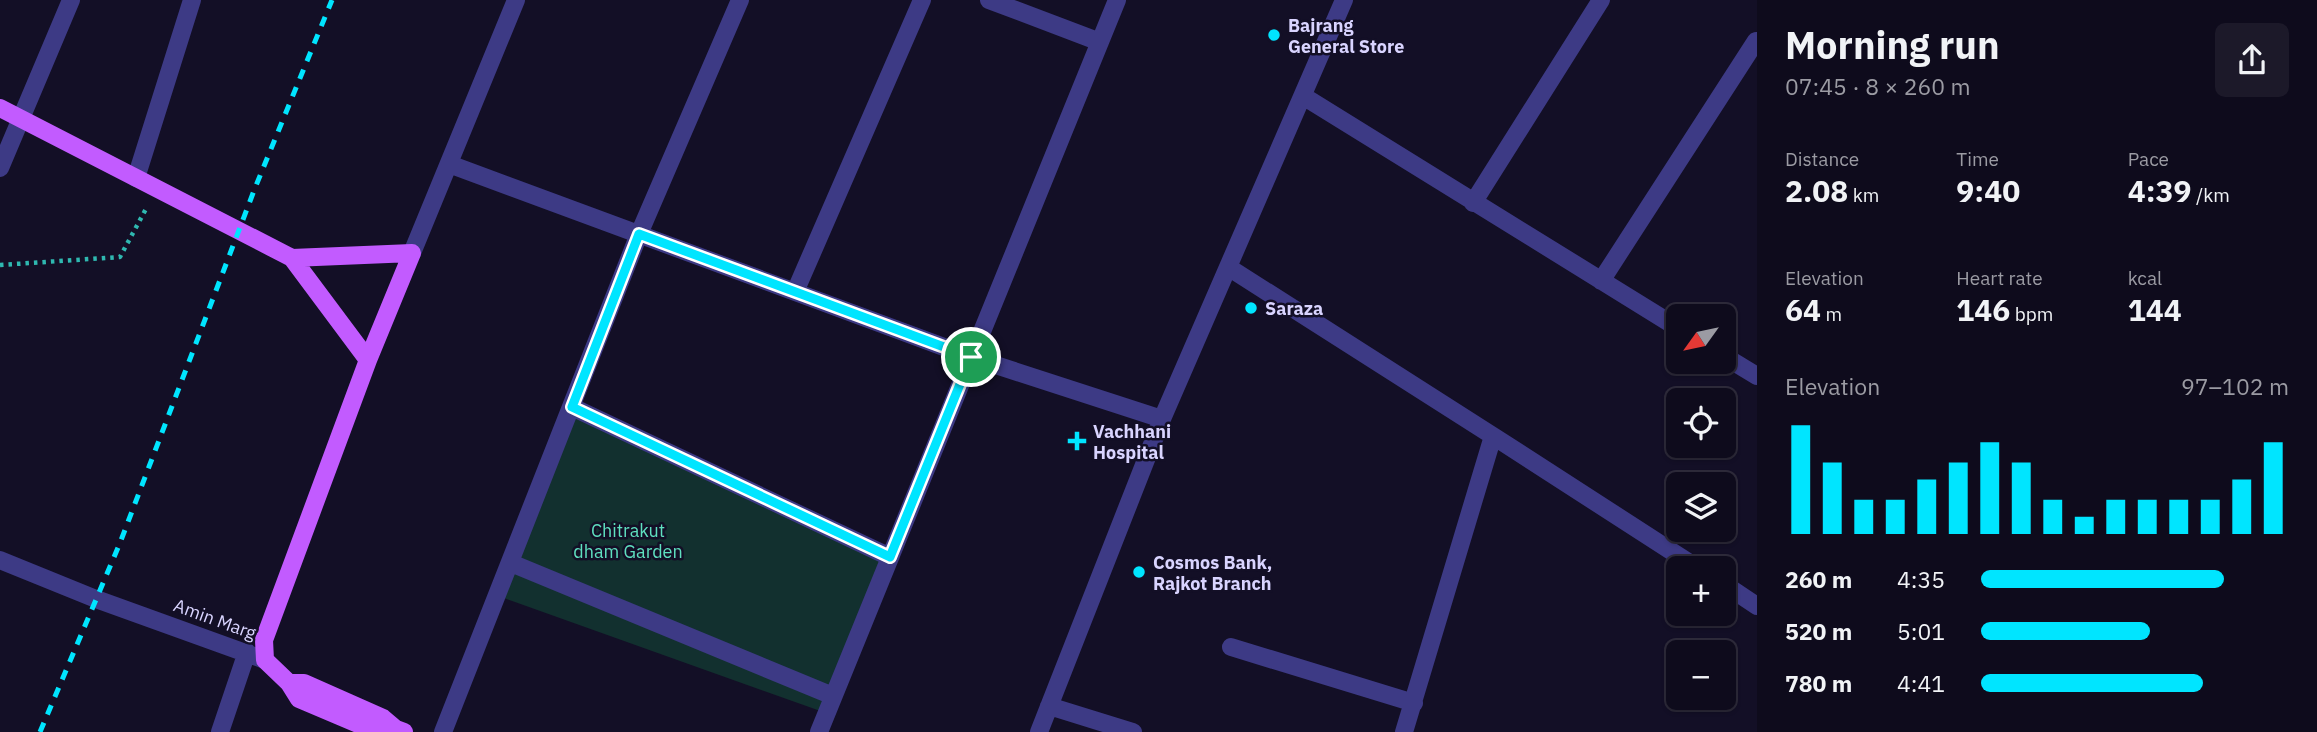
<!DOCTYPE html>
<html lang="en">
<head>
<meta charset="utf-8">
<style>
	:root { --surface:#0e0b1c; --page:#1c1929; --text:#f1f3f6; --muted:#9b9ba3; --line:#2e2b3b; --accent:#00e5ff }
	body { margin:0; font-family:"IBM Plex Sans",sans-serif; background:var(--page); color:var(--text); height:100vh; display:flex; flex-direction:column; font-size:26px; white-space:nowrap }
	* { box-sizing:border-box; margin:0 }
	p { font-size:23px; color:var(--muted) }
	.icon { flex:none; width:38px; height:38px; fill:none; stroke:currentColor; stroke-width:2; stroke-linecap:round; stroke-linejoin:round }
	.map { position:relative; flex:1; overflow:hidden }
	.drawer { display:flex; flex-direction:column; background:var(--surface); width:560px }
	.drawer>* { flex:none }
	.needle { width:46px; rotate:237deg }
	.controls { position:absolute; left:1666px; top:304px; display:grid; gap:14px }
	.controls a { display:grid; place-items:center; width:70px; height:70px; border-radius:10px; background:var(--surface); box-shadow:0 2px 5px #0004,0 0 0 2px var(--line); font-size:35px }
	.pin { position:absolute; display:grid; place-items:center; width:60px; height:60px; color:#fff; margin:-30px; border:4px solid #fff; border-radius:50%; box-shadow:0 2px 7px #0007 }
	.round { display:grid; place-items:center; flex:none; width:74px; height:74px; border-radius:10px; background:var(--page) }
	.headline { display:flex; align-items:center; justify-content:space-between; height:119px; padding:0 28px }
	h1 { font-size:38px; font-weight:800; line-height:52px }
	.metrics { display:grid; grid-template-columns:repeat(3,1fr); gap:10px; height:119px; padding:7px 28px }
	.metrics div { display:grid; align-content:center }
	.metrics b { font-size:30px; font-weight:800 }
	.metrics small { font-size:19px; font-weight:400 }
	.metrics p { font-size:19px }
	.chart { height:196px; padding:14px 28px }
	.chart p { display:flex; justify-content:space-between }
	.chart svg { width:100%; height:126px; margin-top:7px; stroke:var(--accent); stroke-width:6 }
	ul { padding:0 28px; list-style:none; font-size:23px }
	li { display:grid; grid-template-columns:112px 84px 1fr; align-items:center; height:52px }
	li i { height:18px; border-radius:9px; background:var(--accent) }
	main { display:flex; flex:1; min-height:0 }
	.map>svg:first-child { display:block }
	.green { fill:#12302f }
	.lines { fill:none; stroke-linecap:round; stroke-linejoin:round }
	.path { stroke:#2fb8b0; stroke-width:4.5; stroke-dasharray:3.5 5; stroke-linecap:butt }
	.minor { stroke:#3d3a85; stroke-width:18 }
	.major { stroke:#c25bff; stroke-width:18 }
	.rail { stroke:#00e5ff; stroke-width:5; stroke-dasharray:10 9; stroke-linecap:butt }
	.route-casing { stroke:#fff; stroke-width:14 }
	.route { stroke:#00e5ff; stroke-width:9 }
	.poi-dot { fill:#00e5ff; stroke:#130f26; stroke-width:2.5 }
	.labels { text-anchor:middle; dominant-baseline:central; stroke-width:5; stroke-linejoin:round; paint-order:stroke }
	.poi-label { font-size:18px; font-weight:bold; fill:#d9d4ff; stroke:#130f26; text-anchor:start }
	.park-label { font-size:18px; fill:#5fe0c0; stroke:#130f26 }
	.street-label { font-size:18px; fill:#d9d4ff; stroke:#130f26 }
</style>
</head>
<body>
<main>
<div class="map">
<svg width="1757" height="732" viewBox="0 0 1757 732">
	<rect width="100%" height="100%" fill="#130f26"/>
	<!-- green -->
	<path class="green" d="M 572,407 L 890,557 L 826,713 L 498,596 Z"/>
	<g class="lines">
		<!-- path -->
		<path class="path" d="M 0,265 L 120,257 L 147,207"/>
		<!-- minor -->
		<path class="minor" d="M 989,0 L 1100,42
			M 1303,96 L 1678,328
			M 449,164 L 971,357 L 1162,419
			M 0,168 L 71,0
			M 136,178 L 192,0
			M 1473,203 L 1601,0
			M 412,253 L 516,0
			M 1228,267 L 1493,436 L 1404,732
			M 1601,281 L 1756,41
			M 795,292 L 922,0
			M 1724,356 L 1757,376
			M 572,407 L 890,557
			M 1493,436 L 1699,569
			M 0,560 L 96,599 L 265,660
			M 511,563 L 833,696
			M 1724,584 L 1757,606
			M 1231,647 L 1414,703
			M 1049,706 L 1133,732
			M 220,732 L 247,652
			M 443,732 L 639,234 L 740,0
			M 819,732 L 1117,0
			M 1039,732 L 1162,419 L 1344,0"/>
		<!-- major -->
		<path class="major" d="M 0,108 L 292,258 L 368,360
			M 292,258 L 412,253 L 368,360 L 264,640 L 265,660 L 289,683 L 299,699 L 377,732
			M 289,683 L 304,683 L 383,718 L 396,729 L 404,732"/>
		<!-- rail -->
		<path class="rail" d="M 40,732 L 120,543 L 255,188 L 332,0"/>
	</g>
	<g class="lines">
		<defs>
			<path id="route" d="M 639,234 L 971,357 L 890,557 L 572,407 Z"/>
		</defs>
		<!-- route casing -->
		<use href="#route" class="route-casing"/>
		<!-- route -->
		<use href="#route" class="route"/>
	</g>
	<!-- markers -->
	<g class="poi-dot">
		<circle cx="1274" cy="35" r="7"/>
		<circle cx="1251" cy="308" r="7"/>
		<path d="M1073.5 430.5h7v7h7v7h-7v7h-7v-7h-7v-7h7z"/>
		<circle cx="1139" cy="572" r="7"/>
	</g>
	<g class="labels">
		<!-- poi labels -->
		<g class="poi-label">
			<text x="1288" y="25">Bajrang<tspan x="1288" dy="21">General Store</tspan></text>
			<text x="1265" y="308">Saraza</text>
			<text x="1093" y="431">Vachhani<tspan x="1093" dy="21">Hospital</tspan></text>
			<text x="1153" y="562">Cosmos Bank,<tspan x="1153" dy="21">Rajkot Branch</tspan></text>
		</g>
		<!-- park labels -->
		<g class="park-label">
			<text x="628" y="530">Chitrakut<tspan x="628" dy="21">dham Garden</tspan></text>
		</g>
		<!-- street labels -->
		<g class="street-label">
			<text transform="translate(215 619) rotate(20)">Amin Marg</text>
		</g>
	</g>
</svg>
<div class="controls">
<a><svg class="needle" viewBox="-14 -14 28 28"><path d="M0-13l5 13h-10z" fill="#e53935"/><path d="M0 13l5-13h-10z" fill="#9b9ba3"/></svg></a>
<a><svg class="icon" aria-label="locate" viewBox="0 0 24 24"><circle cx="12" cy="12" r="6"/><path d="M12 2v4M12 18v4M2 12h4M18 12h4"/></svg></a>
<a><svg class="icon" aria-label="layers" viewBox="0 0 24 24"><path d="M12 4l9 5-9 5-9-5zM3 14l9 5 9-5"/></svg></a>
<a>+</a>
<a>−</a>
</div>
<div class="pin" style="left:971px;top:357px;background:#1e9e55"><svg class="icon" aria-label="arrive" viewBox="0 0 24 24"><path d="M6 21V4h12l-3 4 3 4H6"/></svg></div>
</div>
<section class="drawer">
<div class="headline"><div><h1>Morning run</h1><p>07:45 · 8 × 260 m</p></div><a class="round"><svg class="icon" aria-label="share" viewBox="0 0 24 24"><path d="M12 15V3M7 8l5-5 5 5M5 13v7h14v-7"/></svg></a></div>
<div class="metrics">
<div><p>Distance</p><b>2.08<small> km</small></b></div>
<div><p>Time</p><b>9:40</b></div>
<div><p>Pace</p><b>4:39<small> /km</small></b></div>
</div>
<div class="metrics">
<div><p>Elevation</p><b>64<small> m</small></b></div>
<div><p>Heart rate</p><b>146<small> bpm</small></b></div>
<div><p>kcal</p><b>144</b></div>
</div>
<div class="chart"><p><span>Elevation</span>97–102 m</p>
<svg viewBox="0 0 160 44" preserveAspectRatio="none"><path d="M5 44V6M15 44V19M25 44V32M35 44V32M45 44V25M55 44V19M65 44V12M75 44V19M85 44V32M95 44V38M105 44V32M115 44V32M125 44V32M135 44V32M145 44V25M155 44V12"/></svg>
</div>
<ul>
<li><b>260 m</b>4:35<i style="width:79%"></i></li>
<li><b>520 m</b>5:01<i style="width:55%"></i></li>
<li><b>780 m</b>4:41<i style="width:72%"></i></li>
</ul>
</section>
</main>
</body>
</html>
